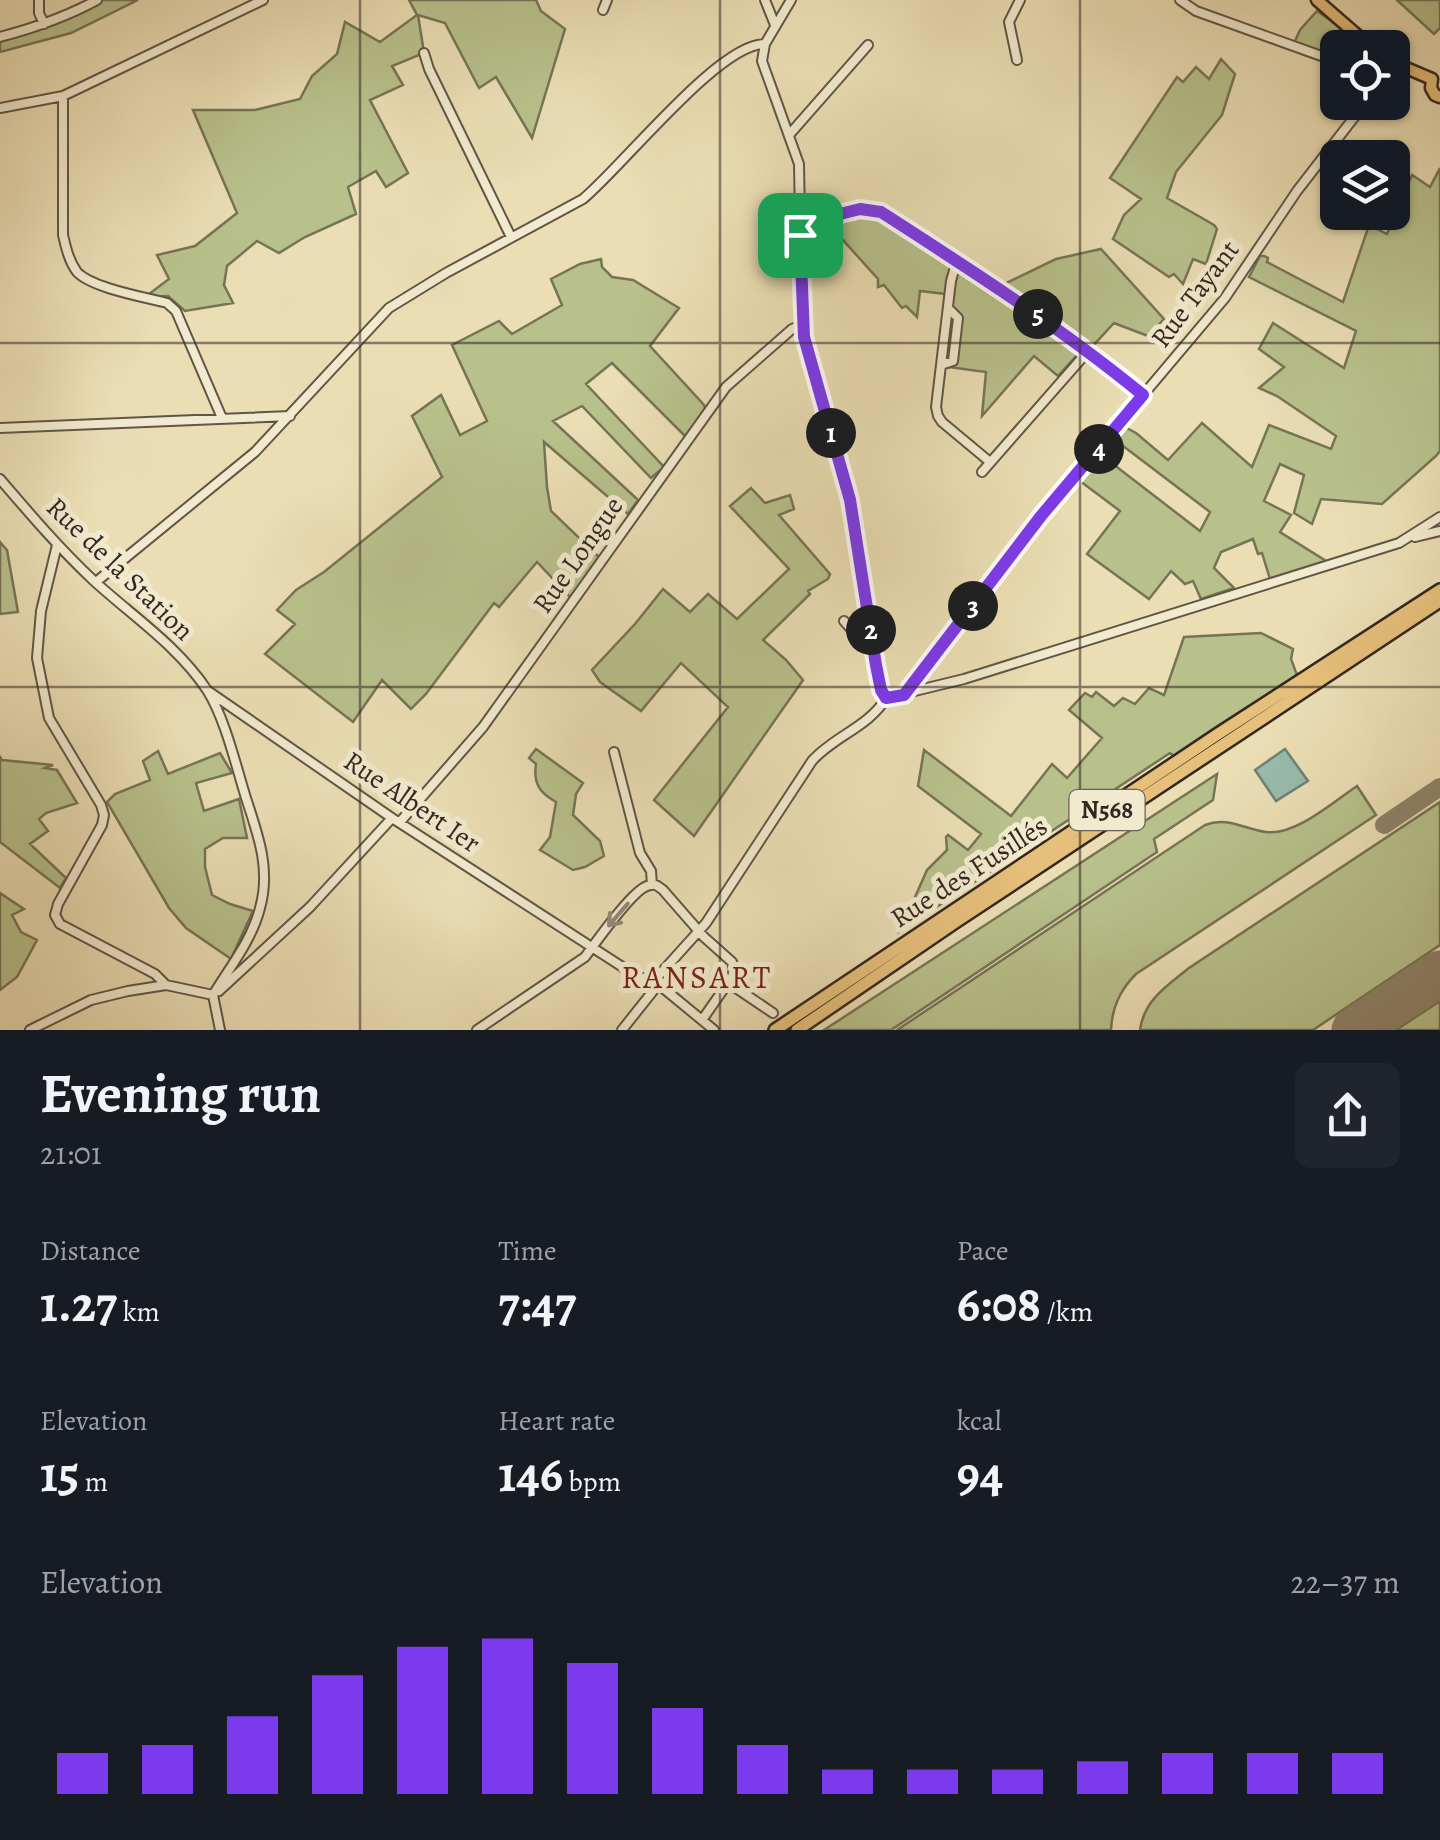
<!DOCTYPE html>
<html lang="en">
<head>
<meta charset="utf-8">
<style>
	:root { --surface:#171b24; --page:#20242c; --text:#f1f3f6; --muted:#9ea1a6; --accent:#7c3aed }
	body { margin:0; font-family:Alegreya,serif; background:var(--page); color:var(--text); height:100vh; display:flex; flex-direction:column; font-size:38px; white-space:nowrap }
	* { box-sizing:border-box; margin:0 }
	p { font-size:32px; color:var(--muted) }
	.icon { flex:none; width:55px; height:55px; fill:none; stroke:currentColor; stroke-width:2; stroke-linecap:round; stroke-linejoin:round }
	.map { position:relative; height:1030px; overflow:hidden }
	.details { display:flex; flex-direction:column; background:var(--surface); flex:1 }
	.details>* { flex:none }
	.buttons { position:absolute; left:1320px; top:30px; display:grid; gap:20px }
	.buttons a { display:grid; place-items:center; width:90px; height:90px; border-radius:15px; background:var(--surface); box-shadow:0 2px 8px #0004; font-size:50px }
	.pin { position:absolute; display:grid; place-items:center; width:85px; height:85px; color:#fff; margin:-42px; border-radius:20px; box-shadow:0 5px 15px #0006 }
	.km { position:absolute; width:50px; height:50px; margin:-25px; border-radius:50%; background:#222; color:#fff; font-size:28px; line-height:50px; text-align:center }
	.round { display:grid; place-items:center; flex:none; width:105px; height:105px; border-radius:15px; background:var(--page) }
	.summary { display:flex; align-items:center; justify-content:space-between; height:170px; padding:0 40px }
	h1 { font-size:55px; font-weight:600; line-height:75px }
	.figures { display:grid; grid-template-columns:repeat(3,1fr); gap:15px; height:170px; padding:10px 40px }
	.figures div { display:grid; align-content:center }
	.figures b { font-size:50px; font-weight:600 }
	.figures small { font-size:28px; font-weight:400 }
	.figures p { font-size:28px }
	.chart { height:280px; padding:20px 40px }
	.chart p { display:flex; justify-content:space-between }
	.chart svg { width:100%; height:180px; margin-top:10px; stroke:var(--accent); stroke-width:6 }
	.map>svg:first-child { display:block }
	.green { fill:#b8c18c; stroke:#767456; stroke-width:2.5 }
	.water { fill:#98bcae; stroke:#708176; stroke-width:2.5 }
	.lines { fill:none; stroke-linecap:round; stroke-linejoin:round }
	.taxiway { stroke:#8f836a; stroke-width:18 }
	.runway { stroke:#8f836a; stroke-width:45 }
	.minor-casing { stroke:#615646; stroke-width:12 }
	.major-casing { stroke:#332821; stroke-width:15 }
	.highway-casing { stroke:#332821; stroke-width:16 }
	.minor { stroke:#f2eace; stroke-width:8 }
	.major { stroke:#e6bf7a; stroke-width:10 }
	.highway { stroke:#e6bf7a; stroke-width:11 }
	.oneway { stroke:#928978 }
	.route-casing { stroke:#fff; stroke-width:20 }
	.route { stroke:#7c3aed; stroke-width:12 }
	.grid { fill:none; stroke:#332821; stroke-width:2.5; stroke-opacity:0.55 }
	.labels { text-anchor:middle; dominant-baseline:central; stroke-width:10; stroke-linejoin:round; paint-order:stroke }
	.shield { fill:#f2eace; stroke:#6c6255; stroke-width:2.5 }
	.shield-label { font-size:25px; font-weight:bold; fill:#332821 }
	.street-label { font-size:28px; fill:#332821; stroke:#f2eace }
	.quarter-label { font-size:32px; letter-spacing:2.5px; fill:#7a1f14; stroke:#f2eace }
</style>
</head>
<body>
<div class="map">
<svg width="1440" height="1030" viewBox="0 0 1440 1030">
	<rect width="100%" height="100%" fill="#ebdeb4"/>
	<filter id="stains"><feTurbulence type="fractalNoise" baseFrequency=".002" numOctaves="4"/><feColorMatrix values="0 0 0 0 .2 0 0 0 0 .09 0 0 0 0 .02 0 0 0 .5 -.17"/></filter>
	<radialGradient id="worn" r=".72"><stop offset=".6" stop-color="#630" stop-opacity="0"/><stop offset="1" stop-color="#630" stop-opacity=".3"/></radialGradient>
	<!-- green -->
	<path class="green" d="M 103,0 L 138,0 L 71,33 L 0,52 L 0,41 C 36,32 72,20 103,0 Z
		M 409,0 L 536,0 L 541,11 L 565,29 L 532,138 L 496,77 L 479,88 L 445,23 L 418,15 L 424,53 L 392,66 L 403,85 L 370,100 L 408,173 L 386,187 L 376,171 L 348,187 L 356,214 L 305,237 L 279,253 L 257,241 L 227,266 L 224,285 L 233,303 L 185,311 L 168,296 L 145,297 L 169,279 L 157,255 L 195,246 L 237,213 L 193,110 L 255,110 L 300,99 L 312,76 L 337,54 L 345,22 L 380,42 L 417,15 Z
		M 1397,0 L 1440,0 L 1440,28 L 1434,34 Z
		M 1317,11 L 1341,28 L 1325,53 L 1294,43 L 1300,30 Z
		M 1221,59 L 1235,74 L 1222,115 L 1176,172 L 1167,198 L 1214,225 L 1217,229 L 1206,264 L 1193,259 L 1183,284 L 1174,274 L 1169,277 L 1113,239 L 1124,215 L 1141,199 L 1110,178 L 1177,77 L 1183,82 L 1196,67 L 1209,79 Z
		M 1440,168 L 1440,451 L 1436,456 L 1382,504 L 1321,499 L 1312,524 L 1294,513 L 1304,475 L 1280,464 L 1264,501 L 1291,515 L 1280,532 L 1326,561 L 1270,579 L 1262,553 L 1258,554 L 1253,539 L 1221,552 L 1214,568 L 1234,588 L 1201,599 L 1193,581 L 1185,584 L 1171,571 L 1149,599 L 1087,554 L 1120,511 L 1080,481 L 1100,454 L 1200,531 L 1210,512 L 1110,436 L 1121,425 L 1136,433 L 1168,460 L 1202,423 L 1252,467 L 1269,425 L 1331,449 L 1336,436 L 1277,396 L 1259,388 L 1284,367 L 1259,349 L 1273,323 L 1344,368 L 1356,331 L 1249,277 L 1260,256 L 1264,256 L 1268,258 L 1267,262 L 1343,302 L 1369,225 L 1387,234 L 1412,175 L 1430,187 Z
		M 860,209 L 888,220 L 952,259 L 946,294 L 920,291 L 917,317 L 906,306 L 902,308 L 884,285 L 878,287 L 878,279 L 825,220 Z
		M 1101,249 L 1164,319 L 1148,336 L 1114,323 L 1089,350 L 998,287 L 1056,259 Z
		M 601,259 L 602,267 L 612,277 L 633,280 L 679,308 L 650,346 L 704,405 L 706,411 L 686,437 L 612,363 L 586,384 L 664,467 L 651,478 L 582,406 L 553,421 L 638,500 L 628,514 L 544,442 L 547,487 L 551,511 L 601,559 L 572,599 L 537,562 L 499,607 L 494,603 L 426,694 L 411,709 L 382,680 L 353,722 L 265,654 L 295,624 L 277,610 L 296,590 L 324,572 L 442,477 L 412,416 L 441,395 L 460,435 L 487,421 L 452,345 L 499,321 L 512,334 L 562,305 L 551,279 L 580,264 Z
		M 961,269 L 1078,349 L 1078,354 L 1058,376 L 1034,356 L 982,416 L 986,372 L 941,366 L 952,277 Z
		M 751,488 L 765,503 L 790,495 L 794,509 L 779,515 L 830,574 L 828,579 L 808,591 L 810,594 L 763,640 L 786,660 L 803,680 L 694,836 L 654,800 L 728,707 L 681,663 L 641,711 L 600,682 L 592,670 L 635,624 L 663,589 L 690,612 L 708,594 L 737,619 L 789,569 L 730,506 Z
		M 0,542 L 7,550 L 18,612 L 0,614 Z
		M 1261,633 L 1293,649 L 1291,659 L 1297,675 L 1174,756 L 1170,753 L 900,931 L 927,870 L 947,850 L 946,837 L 948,835 L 968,850 L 981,834 L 918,786 L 924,750 L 1011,816 L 1052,764 L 1067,778 L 1102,738 L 1069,710 L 1085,693 L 1092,697 L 1096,692 L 1114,706 L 1123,698 L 1135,704 L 1149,688 L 1164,695 L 1184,637 Z
		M 536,749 L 583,783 L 576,794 L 573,815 L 600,841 L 604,856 L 585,867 L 573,870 L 540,850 L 550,837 L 556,802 C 540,793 533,784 536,764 L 529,758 Z
		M 158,751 L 168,774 L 220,753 L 232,773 L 196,783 L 204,811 L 239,799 L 247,838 L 223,838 L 205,849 L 205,867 L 212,895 L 230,904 L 253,911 L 231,959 L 186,928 L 169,908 L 107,802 L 115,794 L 150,780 L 143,761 Z
		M 0,757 L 2,760 L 53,765 L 45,768 L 57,770 L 77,803 L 46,813 L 39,819 L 48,831 L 30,844 L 66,878 L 60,888 L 0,842 Z
		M 1217,774 L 1213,800 L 1154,839 L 1157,852 L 891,1030 L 824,1030 Z
		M 1357,786 L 1376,815 L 1136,974 C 1120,990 1112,1007 1111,1030 L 897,1030 L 1205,825 C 1227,816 1244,829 1266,832 C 1295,836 1333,802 1357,786 Z
		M 1440,802 L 1440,945 L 1313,1030 L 1140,1030 C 1144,1000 1167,986 1189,968 Z
		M 0,893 L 24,909 L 12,915 L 21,932 L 37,940 L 17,977 L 0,990 Z
		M 1440,1001 L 1440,1030 L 1396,1030 Z"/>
	<!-- water -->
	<path class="water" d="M 1285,749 L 1308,781 L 1276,801 L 1255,770 Z"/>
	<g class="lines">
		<!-- taxiway -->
		<path class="taxiway" d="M 1384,825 L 1440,787"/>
		<!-- runway -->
		<path class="runway" d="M 1354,1030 L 1440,973"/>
		<defs>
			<path id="minor" d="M 39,0 L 39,13 L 44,24
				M 765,0 L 775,25
				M 791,0 L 765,44 L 762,61 L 799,164 L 802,325 L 850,500 L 881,690 L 886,698
				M 1180,0 L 1196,11 L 1338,62
				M 603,10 L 607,0
				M 0,37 C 34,28 66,17 97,0
				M 424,53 L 429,69 L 511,237
				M 1017,60 L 1009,22 L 1020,0
				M 63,96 L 63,235 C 66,248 69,261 77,272 C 92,288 144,297 167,303 L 176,311 L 222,418
				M 0,108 L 63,96 L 263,0
				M 789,135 L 868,45
				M 800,235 C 825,218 850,207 881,212 C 972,269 1060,327 1143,395
				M 957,260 L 951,281 L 936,407 L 938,416 L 942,422 L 990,462
				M 941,365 L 953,361 L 958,318 L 948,308
				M 0,428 L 290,416
				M 982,472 L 1089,350
				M 0,479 C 30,514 59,548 93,580 C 131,615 178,646 207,690 C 225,718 236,766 246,798 C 258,835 271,869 260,908 C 252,940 230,967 213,995 L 220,1030
				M 1415,537 L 1440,531
				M 57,545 L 41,611 L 37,658 L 49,718 L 101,805 L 104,815 L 102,825 L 58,904 L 55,915 L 60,924 L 155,974 L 166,985
				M 96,582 L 255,452 L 389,308 L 446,273 L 583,199 C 623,166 719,43 765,44
				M 844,621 L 852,630 L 872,636
				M 208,691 L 392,818 L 638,977 L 646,979
				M 904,695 L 1041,516 L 1225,298 L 1297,191 L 1366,102
				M 886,698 L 964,679 L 1399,543 L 1440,517
				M 614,752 L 640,853 L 651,871 L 652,885
				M 400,822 L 483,727 L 726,387 L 792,329 L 802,325
				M 661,973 L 706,923 L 812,761 C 834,736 869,727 886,698
				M 727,982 L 773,1013
				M 663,988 L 714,1030
				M 219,991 L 310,907 L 392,818
				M 30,1030 L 91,1000 L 128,991 L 166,985 L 213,995
				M 477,1030 L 585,957 C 596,942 632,891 647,886 C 656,883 656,885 663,890 L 704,937 L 732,962 L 734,969 L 732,977 L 702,1020
				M 622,1030 L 653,991"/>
			<path id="major" d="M 1317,0 L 1372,48
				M 1392,62 L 1432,79
				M 1432,79 L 1431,88 L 1435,95 L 1440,97"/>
			<path id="highway" d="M 775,1030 L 1218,734 L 1440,590
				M 797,1030 L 957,921 L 1440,601"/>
		</defs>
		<!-- minor casing -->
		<use href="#minor" class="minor-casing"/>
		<!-- major casing -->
		<use href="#major" class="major-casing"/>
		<!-- highway casing -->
		<use href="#highway" class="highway-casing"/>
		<!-- minor -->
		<use href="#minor" class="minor"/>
		<!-- major -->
		<use href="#major" class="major"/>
		<!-- highway -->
		<use href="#highway" class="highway"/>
	</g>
	<!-- one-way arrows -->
	<defs><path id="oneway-shaft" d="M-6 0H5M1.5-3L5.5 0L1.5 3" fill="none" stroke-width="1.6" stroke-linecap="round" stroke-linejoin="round" transform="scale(2.5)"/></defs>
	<use class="oneway" href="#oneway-shaft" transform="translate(618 915) rotate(131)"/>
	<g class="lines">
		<defs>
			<path id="route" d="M 860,209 L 881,212 C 971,270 1060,327 1143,395 L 1041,516 L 904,695 L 886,698 L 881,690 L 876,665 L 850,500 L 804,337 L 800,235 L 840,214 Z"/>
		</defs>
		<!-- route casing -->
		<use href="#route" class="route-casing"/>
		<!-- route -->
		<use href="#route" class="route"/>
	</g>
	<!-- grid -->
	<path class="grid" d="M 360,0 L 360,1030M 720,0 L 720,1030M 1080,0 L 1080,1030M 0,343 L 1440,343M 0,687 L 1440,687"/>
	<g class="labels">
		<!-- shield labels -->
		<rect class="shield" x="1069.5" y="790" width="75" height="40" rx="8"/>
		<g class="shield-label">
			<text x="1107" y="810">N568</text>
		</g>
		<!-- street labels -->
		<g class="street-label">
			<text transform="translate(1195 294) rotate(-53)">Rue Tayant</text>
			<text transform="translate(578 555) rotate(-55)">Rue Longue</text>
			<text transform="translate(120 569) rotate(44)">Rue de la Station</text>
			<text transform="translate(412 802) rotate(34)">Rue Albert Ier</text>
			<text transform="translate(969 872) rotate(-33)">Rue des Fusillés</text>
		</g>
		<!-- quarter labels -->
		<g class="quarter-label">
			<text x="697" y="977">RANSART</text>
		</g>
	</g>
	<rect width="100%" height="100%" filter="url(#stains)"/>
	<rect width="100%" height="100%" fill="url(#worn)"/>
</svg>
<div class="buttons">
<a><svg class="icon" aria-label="locate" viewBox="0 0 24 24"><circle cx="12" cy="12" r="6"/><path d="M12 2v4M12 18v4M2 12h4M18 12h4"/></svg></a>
<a><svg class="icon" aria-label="layers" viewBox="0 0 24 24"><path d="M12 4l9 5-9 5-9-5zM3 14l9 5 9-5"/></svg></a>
</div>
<div class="pin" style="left:800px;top:235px;background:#1e9e55"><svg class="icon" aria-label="arrive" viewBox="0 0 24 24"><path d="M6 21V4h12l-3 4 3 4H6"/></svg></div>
<b class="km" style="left:831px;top:433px">1</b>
<b class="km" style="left:871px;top:630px">2</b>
<b class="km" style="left:973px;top:606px">3</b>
<b class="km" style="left:1099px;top:449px">4</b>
<b class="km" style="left:1038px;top:314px">5</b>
</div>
<section class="details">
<div class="summary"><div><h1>Evening run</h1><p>21:01</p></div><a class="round"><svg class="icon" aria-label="share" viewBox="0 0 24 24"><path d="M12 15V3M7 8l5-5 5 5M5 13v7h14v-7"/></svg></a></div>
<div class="figures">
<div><p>Distance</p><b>1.27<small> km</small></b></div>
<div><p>Time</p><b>7:47</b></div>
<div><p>Pace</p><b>6:08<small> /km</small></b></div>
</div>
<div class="figures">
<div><p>Elevation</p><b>15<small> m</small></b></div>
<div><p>Heart rate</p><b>146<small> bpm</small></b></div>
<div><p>kcal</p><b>94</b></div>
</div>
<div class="chart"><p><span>Elevation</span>22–37 m</p>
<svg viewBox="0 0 160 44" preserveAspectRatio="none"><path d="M5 44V34M15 44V32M25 44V25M35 44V15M45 44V8M55 44V6M65 44V12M75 44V23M85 44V32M95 44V38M105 44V38M115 44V38M125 44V36M135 44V34M145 44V34M155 44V34"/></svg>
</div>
</section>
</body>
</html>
